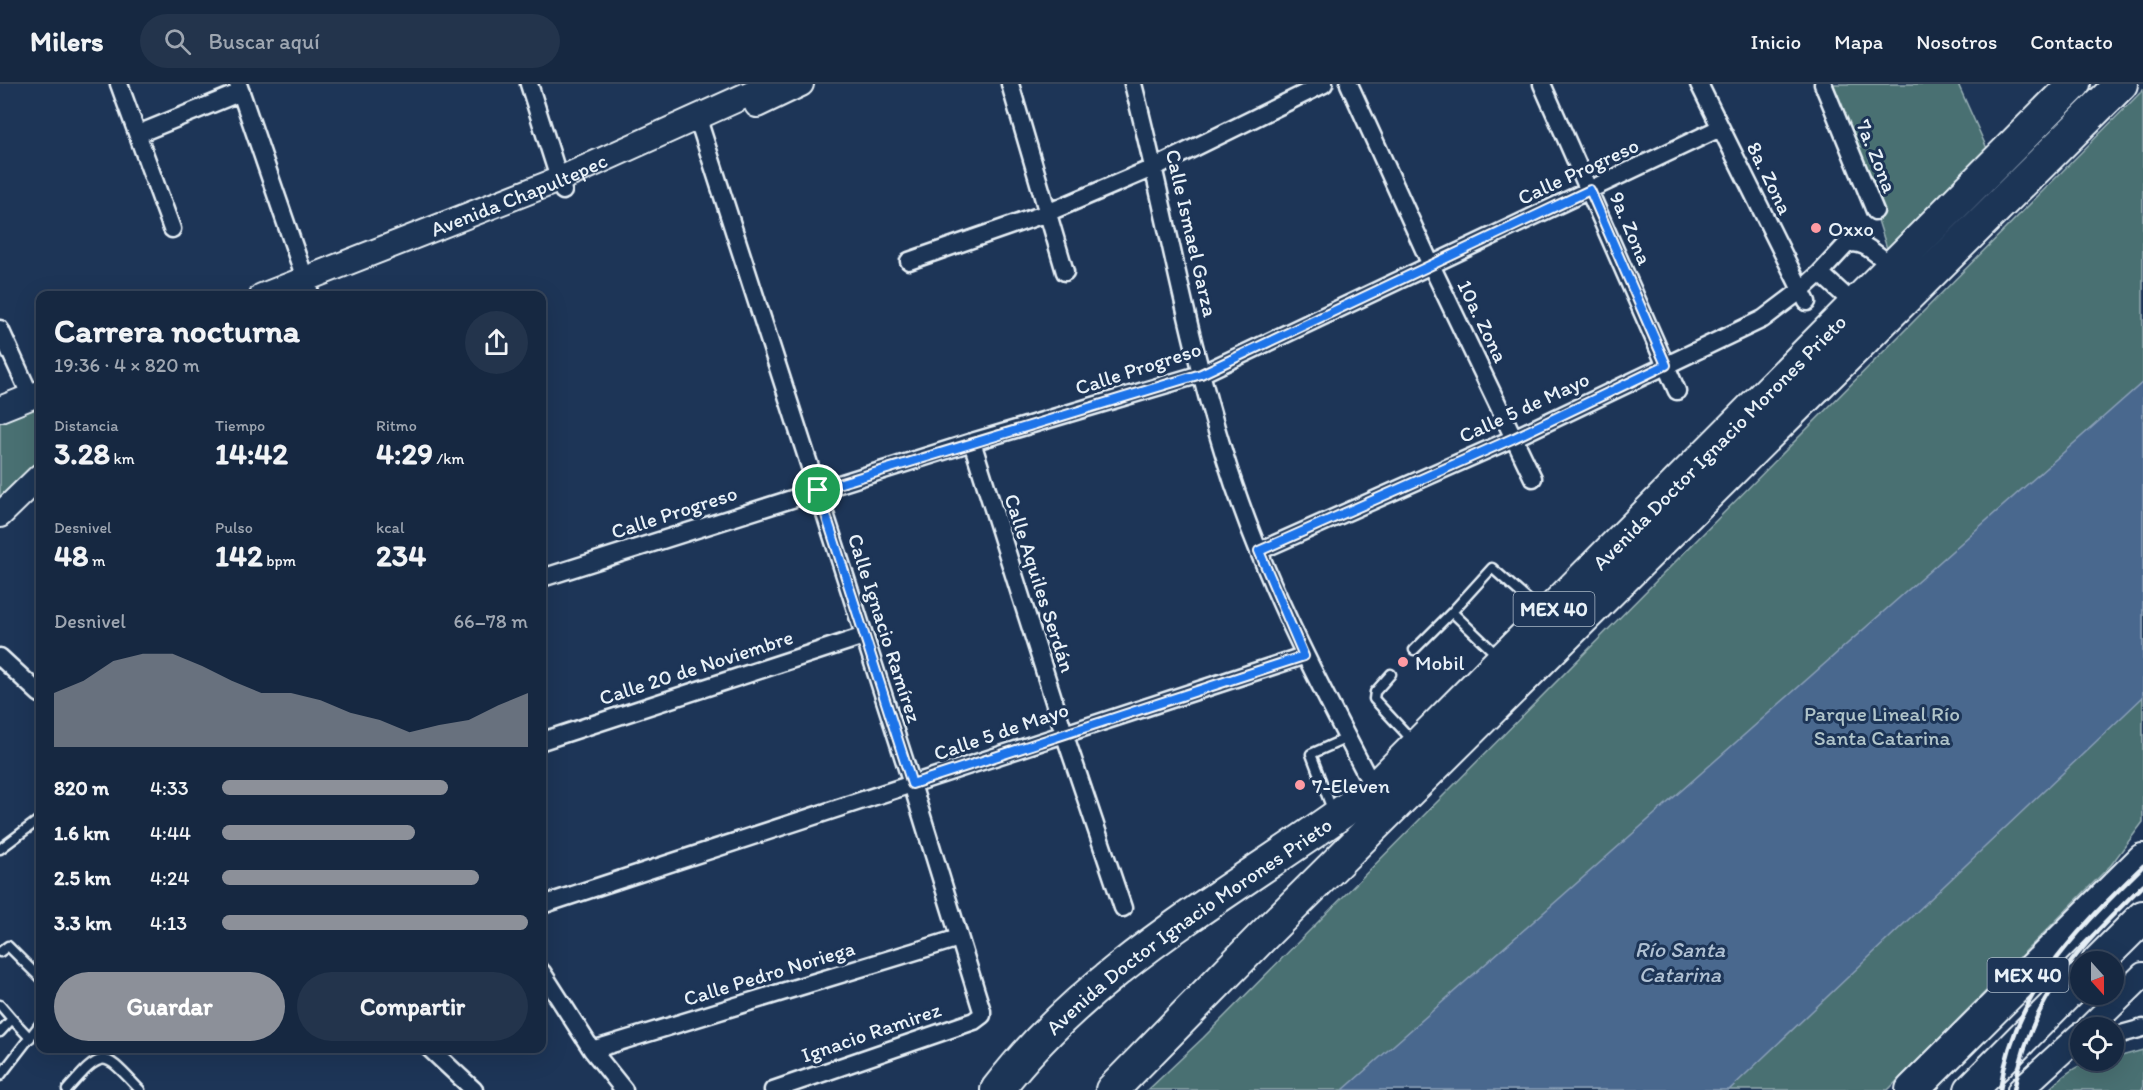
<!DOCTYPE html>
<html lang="es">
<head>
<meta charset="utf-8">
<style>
	:root { --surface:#162841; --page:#23344c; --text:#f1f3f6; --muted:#9ea6b1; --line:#35445a; --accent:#8c9099 }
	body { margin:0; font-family:Itim,sans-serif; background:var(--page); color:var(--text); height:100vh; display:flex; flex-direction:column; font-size:22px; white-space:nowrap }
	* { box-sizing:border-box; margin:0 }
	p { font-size:20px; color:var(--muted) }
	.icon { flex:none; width:33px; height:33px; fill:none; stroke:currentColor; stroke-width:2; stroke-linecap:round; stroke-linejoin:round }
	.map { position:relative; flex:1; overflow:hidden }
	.side { position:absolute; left:36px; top:207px; width:510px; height:762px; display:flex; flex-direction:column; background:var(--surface); border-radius:12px; box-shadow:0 6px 24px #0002,0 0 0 2px var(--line) }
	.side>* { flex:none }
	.needle { width:39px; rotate:159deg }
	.buttons { position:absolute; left:2070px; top:867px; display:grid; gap:12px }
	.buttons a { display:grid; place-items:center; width:54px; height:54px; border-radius:50%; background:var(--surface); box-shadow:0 6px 24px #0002,0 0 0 2px var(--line); font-size:30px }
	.pin { position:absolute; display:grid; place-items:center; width:51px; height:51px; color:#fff; margin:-26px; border:3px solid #fff; border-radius:50%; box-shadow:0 2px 6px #0007 }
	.round { display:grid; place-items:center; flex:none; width:63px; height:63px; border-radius:32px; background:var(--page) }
	.summary { display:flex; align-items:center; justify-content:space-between; height:102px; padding:0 18px }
	h1 { font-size:33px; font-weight:700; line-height:45px }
	.metrics { display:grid; grid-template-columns:repeat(3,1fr); gap:9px; height:102px; padding:6px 18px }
	.metrics div { display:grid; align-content:center }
	.metrics b { font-size:30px; font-weight:700 }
	.metrics small { font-size:16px; font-weight:400 }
	.metrics p { font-size:16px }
	.chart { height:168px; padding:12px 18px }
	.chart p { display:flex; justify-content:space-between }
	.chart svg { width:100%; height:108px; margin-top:6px; fill:var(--accent); opacity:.7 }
	.cta { display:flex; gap:12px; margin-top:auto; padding:12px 18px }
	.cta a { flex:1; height:69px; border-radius:36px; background:var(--accent); color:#fff; font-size:24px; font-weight:700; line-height:69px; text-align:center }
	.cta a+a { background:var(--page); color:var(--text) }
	ul { padding:0 18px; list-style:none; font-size:20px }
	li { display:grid; grid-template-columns:96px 72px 1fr; align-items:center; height:45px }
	li i { height:15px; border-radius:8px; background:var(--accent) }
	header { display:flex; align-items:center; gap:36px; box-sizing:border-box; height:84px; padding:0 30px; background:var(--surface); border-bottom:2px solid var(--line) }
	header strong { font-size:28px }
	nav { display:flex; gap:33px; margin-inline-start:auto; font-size:21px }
	.search { width:420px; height:54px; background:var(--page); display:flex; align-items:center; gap:15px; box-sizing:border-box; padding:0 21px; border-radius:33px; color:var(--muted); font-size:22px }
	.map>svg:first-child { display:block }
	.green { fill:#496f72; stroke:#98b0b5; stroke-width:1.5 }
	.water { fill:#49688e; stroke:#899fb8; stroke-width:1.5 }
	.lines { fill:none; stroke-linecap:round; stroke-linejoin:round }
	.lane-casing { stroke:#e8f1f8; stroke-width:13 }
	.street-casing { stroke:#e8f1f8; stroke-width:21 }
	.secondary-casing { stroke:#e8f1f8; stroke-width:28 }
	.highway-casing { stroke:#e8f1f8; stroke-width:36 }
	.lane { stroke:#1d3557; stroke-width:8 }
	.street { stroke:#1d3557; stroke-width:16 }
	.secondary { stroke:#1d3557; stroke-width:24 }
	.highway { stroke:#1d3557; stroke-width:32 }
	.rail { stroke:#e8f1f8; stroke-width:4.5 }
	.route-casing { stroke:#fff; stroke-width:12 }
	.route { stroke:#1a73e8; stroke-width:8 }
	.poi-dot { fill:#ff9aa2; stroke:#1d3557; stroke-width:2 }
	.labels { text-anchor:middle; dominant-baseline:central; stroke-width:6; stroke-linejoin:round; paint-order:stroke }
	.shield { fill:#1d3557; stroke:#abb9c8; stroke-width:1.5 }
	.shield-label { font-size:20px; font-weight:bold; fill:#e8f1f8 }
	.street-label { font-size:21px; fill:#e8f1f8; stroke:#1d3557 }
	.poi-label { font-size:21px; fill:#e8f1f8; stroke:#1d3557; text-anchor:start }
	.park-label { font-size:21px; fill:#b0c4c9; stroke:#1d3557 }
	.water-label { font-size:22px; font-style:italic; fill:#b0c1d3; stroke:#1d3557 }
</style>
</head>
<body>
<header>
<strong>Milers</strong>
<div class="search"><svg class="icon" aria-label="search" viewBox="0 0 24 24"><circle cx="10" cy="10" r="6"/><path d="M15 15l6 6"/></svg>Buscar aquí</div>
<nav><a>Inicio</a><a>Mapa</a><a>Nosotros</a><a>Contacto</a></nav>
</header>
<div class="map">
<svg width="2143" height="1006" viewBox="0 0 2143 1006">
	<rect width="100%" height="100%" fill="#1d3557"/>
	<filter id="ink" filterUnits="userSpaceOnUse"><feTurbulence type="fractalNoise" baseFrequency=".0167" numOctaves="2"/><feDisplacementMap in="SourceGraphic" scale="12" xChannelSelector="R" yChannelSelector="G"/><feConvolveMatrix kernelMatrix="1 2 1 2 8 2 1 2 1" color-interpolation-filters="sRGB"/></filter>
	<g filter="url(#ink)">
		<!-- green -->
		<path class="green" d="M 1822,0 L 1958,0 L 1994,80 L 1893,183 L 1875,127 Z
			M 2143,6 L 2143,738 L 2111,781 L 1888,1006 L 1148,1006 L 1203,954 Z
			M 40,310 L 40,392 L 0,431 L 0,325 Z
			M 2143,966 L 2143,1006 L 2048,1006 C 2070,985 2081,976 2114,976 L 2114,974 Z"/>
		<!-- water -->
		<path class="water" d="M 2143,298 L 2143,613 L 1729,1006 L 1343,1006 Z"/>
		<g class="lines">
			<defs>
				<path id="lane" d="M 1452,528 L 1492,484 L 1542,528
					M 1414,566 L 1452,528 L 1498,572
					M 1391,590 L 1375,608 L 1374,615 L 1413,657
					M 1333,728 L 1311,670 L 1347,654
					M 0,765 L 40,735
					M 0,868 L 8,862 L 40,894
					M 0,921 L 12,935 L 0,948
					M 12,935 L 30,954
					M 0,992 L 40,940
					M 67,1006 C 104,964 103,967 140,1006"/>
				<path id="street" d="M 119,0 L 172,145
					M 238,0 L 311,212
					M 529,0 L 563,107
					M 1010,0 L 1065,188
					M 1133,0 C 1165,123 1186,249 1224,370 C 1260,488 1317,597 1374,705
					M 1349,0 L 1431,181 L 1533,394
					M 1542,0 L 1677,307
					M 1699,0 L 1807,218
					M 1823,0 L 1875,127
					M 698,35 L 912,700 L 982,927 L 982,931 L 974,937 L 773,1006
					M 138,50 L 241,8
					M 909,177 L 1047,129 L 1155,83 L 1324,0
					M 1855,221 L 1820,189 L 1845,162 C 1860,151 1880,174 1893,183
					M 0,245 L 31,313
					M 972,358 L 1064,649 L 1123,824
					M 1259,467 L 1514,354 L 1763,235 L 1800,207 L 1820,189
					M 542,494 L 972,358 L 1201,290 L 1720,44
					M 0,573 L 40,610
					M 542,657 L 864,552
					M 542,821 L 1303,572
					M 542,888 L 592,966 L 624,1006
					M 2114,952 L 2143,944
					M 429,964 L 474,1006
					M 592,966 L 959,854"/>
				<g id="secondary">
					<path d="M 757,21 L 801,0"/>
					<path id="s1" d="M 262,212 L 558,96 L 771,0"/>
					<path d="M 0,325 L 40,309"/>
					<path d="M 0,431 L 40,392"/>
					<path d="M 2089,944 L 2143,891"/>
					<path d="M 2020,1006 L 2080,951"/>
				</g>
				<g id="highway">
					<path d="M 2098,878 L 2143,833"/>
					<path id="s2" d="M 997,1006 C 1095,877 1248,800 1374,705 L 2074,0"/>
					<path d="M 1112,1006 L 1262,853 L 2121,0"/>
					<path d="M 1912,1006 L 2143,776"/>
					<path d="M 1971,1006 L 2080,896"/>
				</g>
			</defs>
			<!-- lane casing -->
			<use href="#lane" class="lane-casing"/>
			<!-- street casing -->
			<use href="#street" class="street-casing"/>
			<!-- secondary casing -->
			<use href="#secondary" class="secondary-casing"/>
			<!-- highway casing -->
			<use href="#highway" class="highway-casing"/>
			<!-- lane -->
			<use href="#lane" class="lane"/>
			<!-- street -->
			<use href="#street" class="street"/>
			<!-- secondary -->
			<use href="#secondary" class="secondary"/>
			<!-- highway -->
			<use href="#highway" class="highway"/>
			<!-- rail -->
			<path class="rail" d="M 2000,1006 C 2015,906 2074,850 2143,782
				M 2014,1006 C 2031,912 2078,865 2143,801"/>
		</g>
	</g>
	<g class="lines" filter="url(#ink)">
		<defs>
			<path id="route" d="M 1590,106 L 1666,281 L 1514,354 L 1259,467 L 1304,572 L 912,700 L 818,406 L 1201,290 Z"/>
		</defs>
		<!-- route casing -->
		<use href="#route" class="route-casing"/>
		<!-- route -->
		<use href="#route" class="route"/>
	</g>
	<!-- markers -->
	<g class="poi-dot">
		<circle cx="1816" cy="144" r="6"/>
		<circle cx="1403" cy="578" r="6"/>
		<circle cx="1300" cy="701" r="6"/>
	</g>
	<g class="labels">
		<!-- shield labels -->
		<g class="shield">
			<rect x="1513.5" y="508" width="81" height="34" rx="4.5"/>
			<rect x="1987.5" y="874" width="81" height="34" rx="4.5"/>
		</g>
		<g class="shield-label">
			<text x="1554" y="525">MEX 40</text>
			<text x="2028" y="891">MEX 40</text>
		</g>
		<!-- street labels -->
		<g class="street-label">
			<text transform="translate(1877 72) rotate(68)">7a. Zona</text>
			<text transform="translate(1578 87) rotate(-25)">Calle Progreso</text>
			<text transform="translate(1770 94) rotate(64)">8a. Zona</text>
			<text stroke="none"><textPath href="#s1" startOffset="276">Avenida Chapultepec</textPath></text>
			<text transform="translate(1631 144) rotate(67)">9a. Zona</text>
			<text transform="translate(1192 149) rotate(77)">Calle Ismael Garza</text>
			<text transform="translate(1483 237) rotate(64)">10a. Zona</text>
			<text transform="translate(1138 284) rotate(-18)">Calle Progreso</text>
			<text transform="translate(1524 323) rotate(-25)">Calle 5 de Mayo</text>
			<text stroke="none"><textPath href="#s2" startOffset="974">Avenida Doctor Ignacio Morones Prieto</textPath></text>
			<text transform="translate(674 428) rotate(-18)">Calle Progreso</text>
			<text transform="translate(1040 499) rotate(72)">Calle Aquiles Serdán</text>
			<text transform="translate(885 544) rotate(72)">Calle Ignacio Ramírez</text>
			<text transform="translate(696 583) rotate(-18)">Calle 20 de Noviembre</text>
			<text transform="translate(1001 647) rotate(-19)">Calle 5 de Mayo</text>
			<text stroke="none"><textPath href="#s2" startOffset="254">Avenida Doctor Ignacio Morones Prieto</textPath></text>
			<text transform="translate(769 889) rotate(-17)">Calle Pedro Noriega</text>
			<text transform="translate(871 948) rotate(-19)">Ignacio Ramirez</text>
		</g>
		<!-- poi labels -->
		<g class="poi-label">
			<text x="1828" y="144">Oxxo</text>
			<text x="1415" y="578">Mobil</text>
			<text x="1312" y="701">7-Eleven</text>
		</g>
		<!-- park labels -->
		<g class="park-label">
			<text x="1882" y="629">Parque Lineal Río<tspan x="1882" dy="24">Santa Catarina</tspan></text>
		</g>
		<!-- water labels -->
		<g class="water-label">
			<text x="1680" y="865">Río Santa<tspan x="1680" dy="25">Catarina</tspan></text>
		</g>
	</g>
</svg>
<div class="buttons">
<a><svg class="needle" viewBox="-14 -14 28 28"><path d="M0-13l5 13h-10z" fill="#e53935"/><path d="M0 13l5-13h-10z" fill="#9ea6b1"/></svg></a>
<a><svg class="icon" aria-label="locate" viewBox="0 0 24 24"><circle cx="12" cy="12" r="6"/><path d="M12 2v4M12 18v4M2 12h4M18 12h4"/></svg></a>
</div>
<div class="pin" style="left:818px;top:406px;background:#1e9e55"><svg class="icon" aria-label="arrive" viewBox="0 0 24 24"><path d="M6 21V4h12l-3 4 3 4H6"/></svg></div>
<section class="side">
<div class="summary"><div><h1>Carrera nocturna</h1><p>19:36 · 4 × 820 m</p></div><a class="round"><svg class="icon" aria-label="share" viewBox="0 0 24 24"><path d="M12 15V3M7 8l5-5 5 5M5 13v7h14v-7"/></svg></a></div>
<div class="metrics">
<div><p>Distancia</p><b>3.28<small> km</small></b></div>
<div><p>Tiempo</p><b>14:42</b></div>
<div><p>Ritmo</p><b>4:29<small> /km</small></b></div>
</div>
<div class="metrics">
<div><p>Desnivel</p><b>48<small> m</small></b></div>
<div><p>Pulso</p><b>142<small> bpm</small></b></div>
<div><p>kcal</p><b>234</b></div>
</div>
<div class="chart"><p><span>Desnivel</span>66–78 m</p>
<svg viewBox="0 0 160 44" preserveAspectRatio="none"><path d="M0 44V22L10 17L20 9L30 6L40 6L50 11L60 17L70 22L80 22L90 25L100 30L110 33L120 38L130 35L140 33L150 27L160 22V44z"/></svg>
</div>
<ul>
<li><b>820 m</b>4:33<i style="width:74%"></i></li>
<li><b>1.6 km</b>4:44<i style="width:63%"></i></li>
<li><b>2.5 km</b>4:24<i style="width:84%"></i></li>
<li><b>3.3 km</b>4:13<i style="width:100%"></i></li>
</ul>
<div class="cta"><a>Guardar</a><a>Compartir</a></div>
</section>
</div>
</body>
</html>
